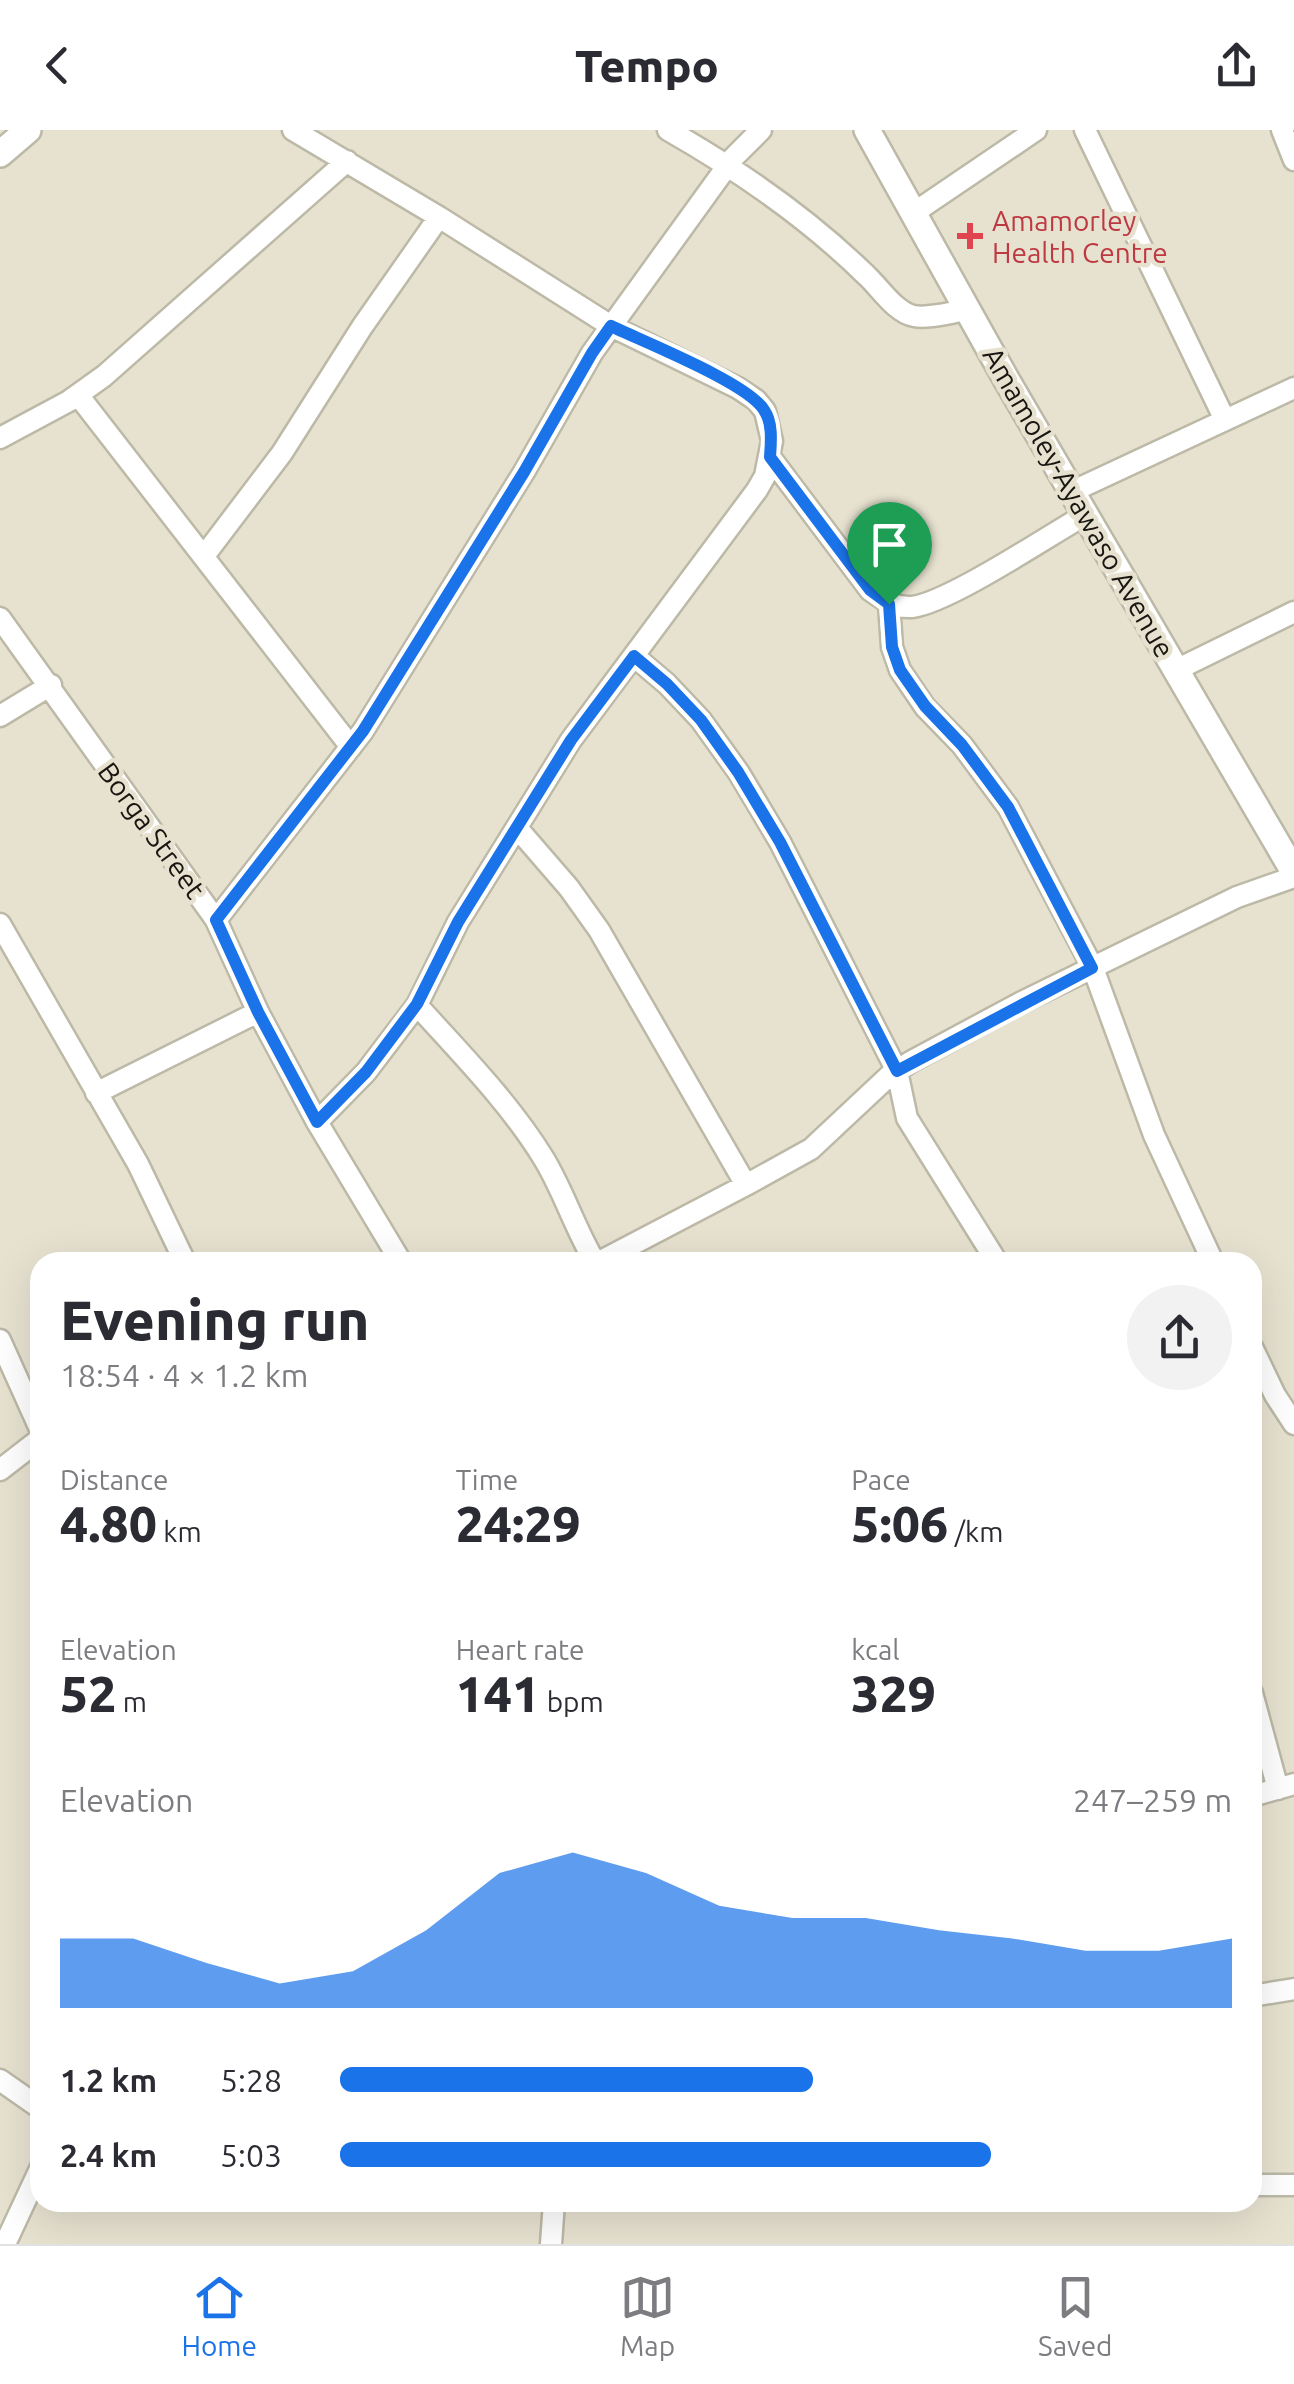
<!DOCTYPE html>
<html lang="en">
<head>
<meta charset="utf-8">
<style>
	:root { --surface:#fff; --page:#f2f2f3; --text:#2b2b33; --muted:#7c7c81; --line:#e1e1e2; --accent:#1a73e8 }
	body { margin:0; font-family:Ubuntu,sans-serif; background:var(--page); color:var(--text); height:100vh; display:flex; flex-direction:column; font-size:38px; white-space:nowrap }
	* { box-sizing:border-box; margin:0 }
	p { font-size:32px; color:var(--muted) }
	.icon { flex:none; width:55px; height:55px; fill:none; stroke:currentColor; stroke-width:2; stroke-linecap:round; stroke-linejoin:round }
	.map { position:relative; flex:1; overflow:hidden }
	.details { position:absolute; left:30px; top:1122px; width:1232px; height:960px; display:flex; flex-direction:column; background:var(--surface); border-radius:30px; box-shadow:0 10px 40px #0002 }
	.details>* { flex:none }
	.pin { position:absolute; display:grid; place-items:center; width:85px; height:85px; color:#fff; margin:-102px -42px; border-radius:50% 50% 50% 0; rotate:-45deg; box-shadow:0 0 10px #0007 }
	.pin .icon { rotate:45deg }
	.round { display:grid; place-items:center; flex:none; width:105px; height:105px; border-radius:52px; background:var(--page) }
	.summary { display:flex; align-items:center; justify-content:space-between; height:170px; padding:0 30px }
	h1 { font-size:55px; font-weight:800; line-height:75px }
	.metrics { display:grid; grid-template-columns:repeat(3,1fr); gap:15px; height:170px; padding:10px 30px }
	.metrics div { display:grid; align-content:center }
	.metrics b { font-size:50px; font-weight:800 }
	.metrics small { font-size:28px; font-weight:400 }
	.metrics p { font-size:28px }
	.chart { height:280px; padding:20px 30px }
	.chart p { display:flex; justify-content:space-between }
	.chart svg { width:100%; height:180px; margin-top:10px; fill:var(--accent); opacity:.7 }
	ul { padding:0 30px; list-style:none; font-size:32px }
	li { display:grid; grid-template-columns:160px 120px 1fr; align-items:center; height:75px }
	li i { height:25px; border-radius:12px; background:var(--accent) }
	header { display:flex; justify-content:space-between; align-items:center; height:130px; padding:0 30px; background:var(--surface); font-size:45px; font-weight:800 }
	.menu { display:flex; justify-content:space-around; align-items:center; height:140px; border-top:2px solid var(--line); background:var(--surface); font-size:28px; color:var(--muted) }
	.menu a { display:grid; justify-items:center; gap:5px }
	.menu .on { color:var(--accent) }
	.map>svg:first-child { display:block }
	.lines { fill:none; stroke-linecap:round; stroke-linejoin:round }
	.minor-casing { stroke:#bdb9a7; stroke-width:25 }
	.tertiary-casing { stroke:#bdb9a7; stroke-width:30 }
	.minor { stroke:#fff; stroke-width:20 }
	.tertiary { stroke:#fff; stroke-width:25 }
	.route-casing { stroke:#fff; stroke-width:20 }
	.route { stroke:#1a73e8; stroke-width:12 }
	.health-dot { fill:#e0444e; stroke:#e7e2d0; stroke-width:4 }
	.labels { text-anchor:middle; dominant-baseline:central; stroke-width:9; stroke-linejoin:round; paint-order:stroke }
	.health-label { font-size:28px; fill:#be3a42; stroke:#e7e2d0; text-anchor:start }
	.street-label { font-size:28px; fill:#181610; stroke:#e7e2d0 }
</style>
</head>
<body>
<header><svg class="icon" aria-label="back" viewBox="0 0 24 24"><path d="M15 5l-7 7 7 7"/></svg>Tempo<svg class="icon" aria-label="share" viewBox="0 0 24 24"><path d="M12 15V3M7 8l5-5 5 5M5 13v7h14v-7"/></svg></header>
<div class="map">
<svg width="1294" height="2114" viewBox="0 0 1294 2114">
	<rect width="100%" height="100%" fill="#e7e2d0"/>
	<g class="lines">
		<defs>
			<path id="minor" d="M 293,0 L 439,87 L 611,196 L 738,258 L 756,270 L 765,281 L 772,311 L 765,346 L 757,360 L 571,610 L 458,792 L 417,875 L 366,942 L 317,992
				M 668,0 C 740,41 808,88 867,146 C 880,158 896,183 914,186 C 929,189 952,182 967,180
				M 1085,0 L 1225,290
				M 1282,0 L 1294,30
				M 912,84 L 1036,0
				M 78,265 L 351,617
				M 0,308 L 69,271 L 104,246 L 347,31
				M 770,327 L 870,460 C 884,470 894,478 912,477 C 948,473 1048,406 1085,385
				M 1071,362 L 1294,258
				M 204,426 L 282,323 L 362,197 L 439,87
				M 889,474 L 892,517 L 900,540 L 925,577 L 962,615 L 1008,677 L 1093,838 L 1154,1005 L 1213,1132
				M 0,488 L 216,790 L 258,882 L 317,992 L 401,1132
				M 634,526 L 667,554 L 701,590 L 739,643 L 780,712 L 897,941 L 907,988 L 997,1132
				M 1176,540 L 1294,482
				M 0,586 L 51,555
				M 518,699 L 569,758 L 599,800 L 746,1055 L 811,1019 L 890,945 L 912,931 L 1020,873 L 1237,767 L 1294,747
				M 216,790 L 363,601 L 524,342 L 592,223 L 733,28 L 761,0
				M 0,794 L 138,1034 L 185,1132
				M 417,875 C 461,924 509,972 544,1029 C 564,1062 575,1099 595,1132
				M 96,963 L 258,882
				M 599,1132 L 746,1055
				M 0,1210 L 40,1299
				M 1252,1217 L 1275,1265 L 1294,1294
				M 0,1340 L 40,1309
				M 1252,1563 L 1278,1659
				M 1252,1666 L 1294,1654
				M 1252,1866 L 1294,1859
				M 0,1950 L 40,1978
				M 1252,2055 L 1294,2055
				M 5,2114 L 40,2039
				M 551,2114 L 554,2072"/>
			<path id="tertiary" d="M 867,0 L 1006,249 L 1294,742
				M 0,24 L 28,0"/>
		</defs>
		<!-- minor casing -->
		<use href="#minor" class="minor-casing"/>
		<!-- tertiary casing -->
		<use href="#tertiary" class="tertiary-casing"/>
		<!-- minor -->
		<use href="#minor" class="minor"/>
		<!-- tertiary -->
		<use href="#tertiary" class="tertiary"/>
	</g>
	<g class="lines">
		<defs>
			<path id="route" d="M 611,196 C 644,212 748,253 764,280 C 773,293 771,312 770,327 L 870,460 L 889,474 L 892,517 L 900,540 L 925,576 L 962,615 L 1008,677 L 1092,838 L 897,941 L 780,712 L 738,642 L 701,590 L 667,554 L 634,526 L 571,610 L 458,792 L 417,874 L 366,942 L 317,992 L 258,882 L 216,790 L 363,601 L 524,342 L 592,223 Z"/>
		</defs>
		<!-- route casing -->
		<use href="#route" class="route-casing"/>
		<!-- route -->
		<use href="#route" class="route"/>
	</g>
	<!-- markers -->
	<path class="health-dot" d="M965 91h10v10h10v10h-10v10h-10v-10h-10v-10h10z"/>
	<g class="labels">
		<!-- health labels -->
		<g class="health-label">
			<text x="992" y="90">Amamorley<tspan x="992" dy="32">Health Centre</tspan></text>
		</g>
		<!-- street labels -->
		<g class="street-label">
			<text transform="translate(1079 372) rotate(60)">Amamoley-Ayawaso Avenue</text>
			<text transform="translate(152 700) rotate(54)">Borga Street</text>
		</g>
	</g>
</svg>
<div class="pin" style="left:889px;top:474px;background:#1e9e55"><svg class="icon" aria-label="arrive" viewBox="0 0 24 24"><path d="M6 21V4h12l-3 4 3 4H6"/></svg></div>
<section class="details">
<div class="summary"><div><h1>Evening run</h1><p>18:54 · 4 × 1.2 km</p></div><a class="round"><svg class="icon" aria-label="share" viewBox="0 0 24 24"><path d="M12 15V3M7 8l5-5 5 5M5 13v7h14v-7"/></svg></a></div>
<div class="metrics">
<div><p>Distance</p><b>4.80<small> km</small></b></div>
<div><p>Time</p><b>24:29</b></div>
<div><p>Pace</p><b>5:06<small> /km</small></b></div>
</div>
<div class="metrics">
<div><p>Elevation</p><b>52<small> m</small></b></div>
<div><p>Heart rate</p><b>141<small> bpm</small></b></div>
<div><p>kcal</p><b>329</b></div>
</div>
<div class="chart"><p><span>Elevation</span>247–259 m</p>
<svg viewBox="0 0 160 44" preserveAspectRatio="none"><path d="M0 44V27L10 27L20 33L30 38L40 35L50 25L60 11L70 6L80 11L90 19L100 22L110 22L120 25L130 27L140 30L150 30L160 27V44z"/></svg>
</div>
<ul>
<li><b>1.2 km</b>5:28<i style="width:53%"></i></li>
<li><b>2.4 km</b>5:03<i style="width:73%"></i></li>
</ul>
</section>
</div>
<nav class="menu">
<a class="on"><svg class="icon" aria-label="home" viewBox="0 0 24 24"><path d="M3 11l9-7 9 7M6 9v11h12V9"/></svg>Home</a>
<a><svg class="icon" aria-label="map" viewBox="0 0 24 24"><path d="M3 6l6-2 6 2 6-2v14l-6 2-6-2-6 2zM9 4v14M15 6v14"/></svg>Map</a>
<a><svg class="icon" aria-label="saved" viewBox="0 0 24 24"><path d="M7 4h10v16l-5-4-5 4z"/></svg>Saved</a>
</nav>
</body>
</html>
